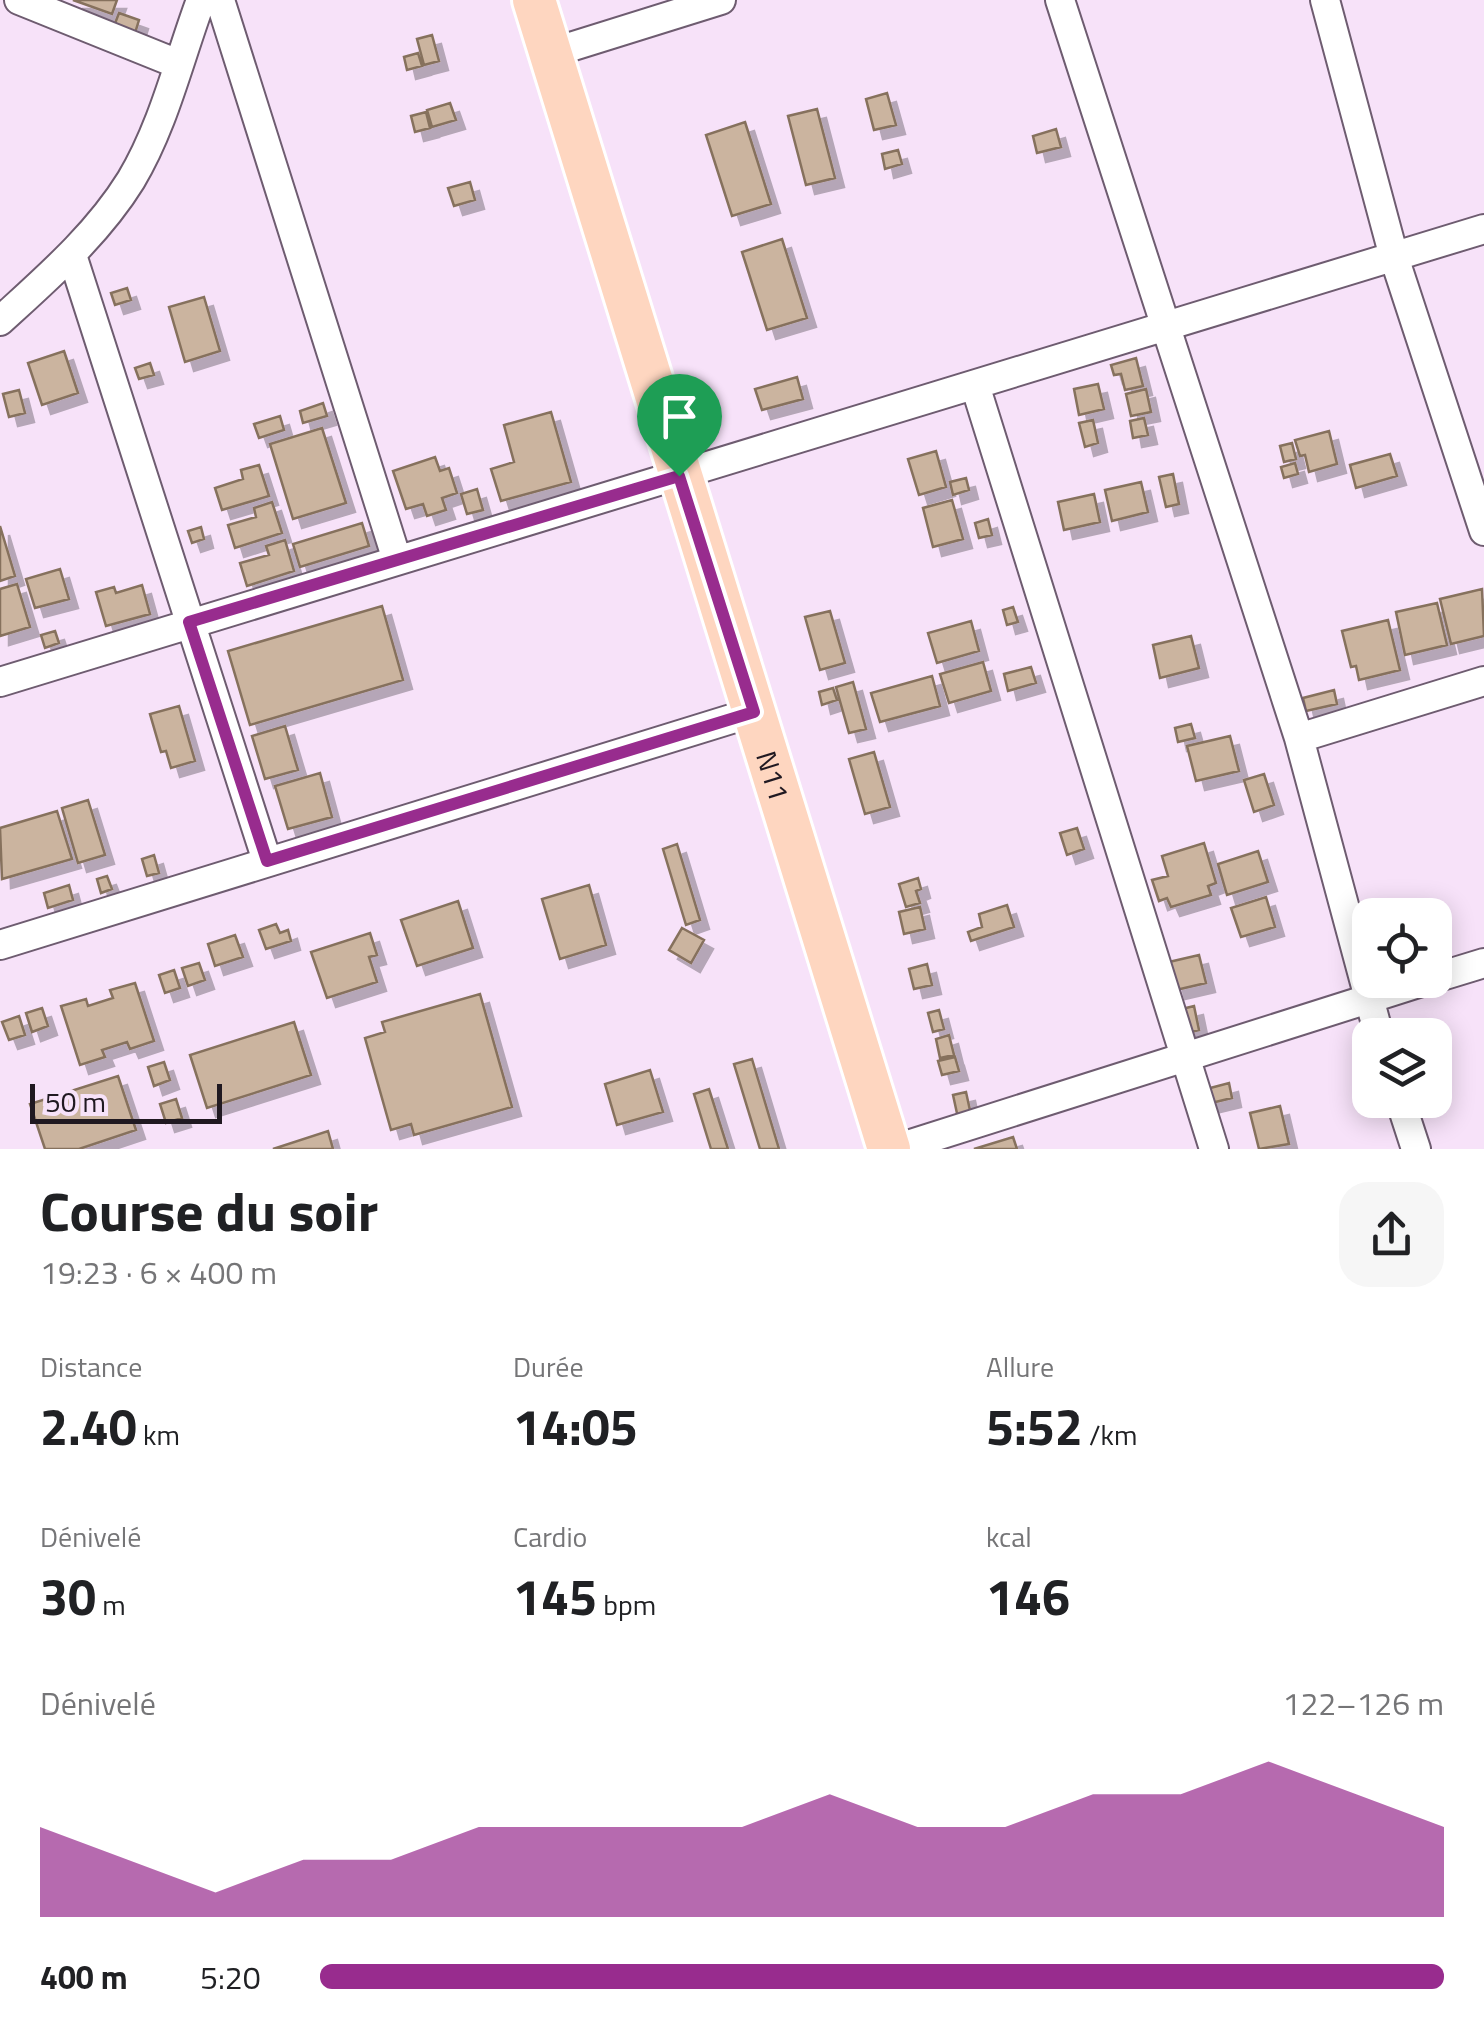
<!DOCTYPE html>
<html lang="fr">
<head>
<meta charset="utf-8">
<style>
	:root { --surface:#fff; --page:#f6f6f6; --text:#202124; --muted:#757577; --accent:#982c8e }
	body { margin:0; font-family:"Titillium Web",sans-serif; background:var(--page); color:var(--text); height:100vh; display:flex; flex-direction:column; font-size:38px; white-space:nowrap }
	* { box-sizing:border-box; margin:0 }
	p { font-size:32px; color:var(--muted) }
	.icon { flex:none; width:55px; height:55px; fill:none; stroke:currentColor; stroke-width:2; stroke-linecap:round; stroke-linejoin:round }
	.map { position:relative; height:1149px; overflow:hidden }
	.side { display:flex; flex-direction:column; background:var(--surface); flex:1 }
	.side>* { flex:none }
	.tools { position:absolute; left:1352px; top:898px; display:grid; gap:20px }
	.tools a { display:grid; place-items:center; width:100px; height:100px; border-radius:20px; background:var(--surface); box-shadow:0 5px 25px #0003; font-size:50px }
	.scale { position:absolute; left:30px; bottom:25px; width:192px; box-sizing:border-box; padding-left:10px; border:5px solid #201921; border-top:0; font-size:28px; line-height:35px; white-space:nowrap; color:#201921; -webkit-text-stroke:8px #f7e2f9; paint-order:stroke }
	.pin { position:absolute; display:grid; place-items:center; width:85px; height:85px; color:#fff; margin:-102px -42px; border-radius:50% 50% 50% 0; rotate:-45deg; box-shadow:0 0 10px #0007 }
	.pin .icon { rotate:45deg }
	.round { display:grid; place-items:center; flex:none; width:105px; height:105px; border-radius:30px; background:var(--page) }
	.headline { display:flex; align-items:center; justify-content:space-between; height:170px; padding:0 40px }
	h1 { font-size:55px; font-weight:700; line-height:75px }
	.metrics { display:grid; grid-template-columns:repeat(3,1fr); gap:15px; height:170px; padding:10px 40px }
	.metrics div { display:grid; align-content:center }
	.metrics b { font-size:50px; font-weight:700 }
	.metrics small { font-size:28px; font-weight:400 }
	.metrics p { font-size:28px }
	.chart { height:280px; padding:20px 40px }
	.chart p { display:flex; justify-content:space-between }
	.chart svg { width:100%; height:180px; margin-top:10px; fill:var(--accent); opacity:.7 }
	ul { padding:0 40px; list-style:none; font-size:32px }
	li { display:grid; grid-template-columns:160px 120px 1fr; align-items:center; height:75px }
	li i { height:25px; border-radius:12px; background:var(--accent) }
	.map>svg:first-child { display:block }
	.building { fill:#cbb49f; stroke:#86715d; stroke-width:2.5; filter:url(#shadow) }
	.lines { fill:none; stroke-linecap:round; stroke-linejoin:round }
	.minor-casing { stroke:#6e5c70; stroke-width:32 }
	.primary-casing { stroke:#fff; stroke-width:48 }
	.minor { stroke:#fff; stroke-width:28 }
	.primary { stroke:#fed6c0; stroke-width:42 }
	.route-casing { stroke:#fff; stroke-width:20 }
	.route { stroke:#982c8e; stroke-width:12 }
	.labels { text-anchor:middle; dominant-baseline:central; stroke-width:9; stroke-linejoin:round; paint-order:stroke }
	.street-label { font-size:28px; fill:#201921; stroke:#f7e2f9 }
</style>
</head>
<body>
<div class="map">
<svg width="1484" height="1149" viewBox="0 0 1484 1149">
	<defs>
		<filter id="shadow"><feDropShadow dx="9" dy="9" stdDeviation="0" flood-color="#0004"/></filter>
	</defs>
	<rect width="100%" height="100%" fill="#f7e2f9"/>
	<!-- building -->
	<path class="building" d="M 73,0 L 117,0 L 112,14 Z
		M 119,13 L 139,20 L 135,33 L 114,26 Z
		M 432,35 L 439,61 L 424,65 L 417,39 Z
		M 418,53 L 422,66 L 407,70 L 404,57 Z
		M 887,93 L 896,125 L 874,130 L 866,99 Z
		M 450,103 L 456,120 L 432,127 L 427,110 Z
		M 817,109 L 835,178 L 806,185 L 788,116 Z
		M 426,112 L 430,128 L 415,132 L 411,116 Z
		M 745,122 L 771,204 L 732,216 L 706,135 Z
		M 1056,129 L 1061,147 L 1037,153 L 1033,136 Z
		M 898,150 L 902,164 L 885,169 L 882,154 Z
		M 470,182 L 475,200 L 454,206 L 448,188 Z
		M 782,239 L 807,318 L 767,330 L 742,252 Z
		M 127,288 L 131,300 L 115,305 L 111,293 Z
		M 204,297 L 220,351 L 185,362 L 169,307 Z
		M 64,351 L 78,393 L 42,405 L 28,363 Z
		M 1136,358 L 1143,386 L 1125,390 L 1121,374 L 1114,375 L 1111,365 Z
		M 150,363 L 154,375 L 139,379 L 135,368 Z
		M 797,377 L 803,399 L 762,410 L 755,389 Z
		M 1098,384 L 1104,409 L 1079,415 L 1074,389 Z
		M 1146,389 L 1151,412 L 1131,416 L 1126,394 Z
		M 19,390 L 25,413 L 9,417 L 3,394 Z
		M 323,403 L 327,416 L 303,423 L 300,411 Z
		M 551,412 L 571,482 L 501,501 L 491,469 L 514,462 L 504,425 Z
		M 280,416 L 284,430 L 259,438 L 254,424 Z
		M 1144,418 L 1148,435 L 1133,438 L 1130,421 Z
		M 1093,420 L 1098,443 L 1085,447 L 1079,423 Z
		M 322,428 L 346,503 L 293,519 L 270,444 Z
		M 1329,431 L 1337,464 L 1309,472 L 1305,455 L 1300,456 L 1295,440 Z
		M 1292,443 L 1296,459 L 1284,462 L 1280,446 Z
		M 936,451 L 946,487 L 919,495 L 908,459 Z
		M 1390,454 L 1397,476 L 1356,488 L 1350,465 Z
		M 435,457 L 440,471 L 449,468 L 457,493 L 442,498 L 446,510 L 427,516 L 423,504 L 406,509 L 393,471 Z
		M 1295,463 L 1298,474 L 1284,478 L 1281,467 Z
		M 259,465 L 269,496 L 222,510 L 215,488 L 243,479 L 241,470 Z
		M 1173,474 L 1179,504 L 1166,507 L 1159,477 Z
		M 966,478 L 969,490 L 953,495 L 950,482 Z
		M 1141,482 L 1148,512 L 1112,521 L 1105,490 Z
		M 477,489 L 483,510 L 467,514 L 461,494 Z
		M 1094,494 L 1100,522 L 1064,530 L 1058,502 Z
		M 952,500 L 963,539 L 933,547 L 923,508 Z
		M 272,502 L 282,533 L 235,548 L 228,525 L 256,517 L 254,508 Z
		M 988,519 L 992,535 L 979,538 L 975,523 Z
		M 362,523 L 369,546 L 300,567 L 293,544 Z
		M 0,526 L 15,576 L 0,581 Z
		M 201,527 L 204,539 L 192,543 L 188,531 Z
		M 285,540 L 294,571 L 247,586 L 240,563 L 269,555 L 266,546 Z
		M 60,569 L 69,599 L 35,608 L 26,579 Z
		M 17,584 L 30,627 L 0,636 L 0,589 Z
		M 142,585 L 150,614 L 106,626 L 96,592 L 114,587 L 116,593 Z
		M 1482,589 L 1484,636 L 1451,644 L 1440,599 Z
		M 1437,603 L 1447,645 L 1405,655 L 1396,612 Z
		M 382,606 L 403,680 L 250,725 L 228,651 Z
		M 1013,607 L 1018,622 L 1007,625 L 1003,610 Z
		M 830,611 L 845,663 L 820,670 L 805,617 Z
		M 1388,620 L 1400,670 L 1359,680 L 1356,666 L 1351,667 L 1342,631 Z
		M 971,621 L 979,651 L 937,663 L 928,633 Z
		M 55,631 L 59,643 L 45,648 L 41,635 Z
		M 1191,636 L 1199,668 L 1160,678 L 1153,645 Z
		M 983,662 L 991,691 L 949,703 L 940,674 Z
		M 1031,667 L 1036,683 L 1008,691 L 1004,674 Z
		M 932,676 L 940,706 L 880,722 L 871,693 Z
		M 853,682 L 866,729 L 849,733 L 836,687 Z
		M 833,688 L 837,700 L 822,705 L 819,692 Z
		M 1334,690 L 1337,704 L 1306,711 L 1303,698 Z
		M 179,706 L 195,761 L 171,768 L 166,751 L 161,752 L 150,714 Z
		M 1191,724 L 1195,738 L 1178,742 L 1175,728 Z
		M 285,726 L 298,770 L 265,779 L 252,736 Z
		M 1230,736 L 1239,771 L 1196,781 L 1187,746 Z
		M 874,752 L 890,807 L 865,814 L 849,759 Z
		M 320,773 L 332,817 L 288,829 L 275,786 Z
		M 1264,774 L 1274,805 L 1254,812 L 1244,780 Z
		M 88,800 L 105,855 L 78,863 L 62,808 Z
		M 57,811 L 72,859 L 2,879 L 0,828 Z
		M 1077,828 L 1084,849 L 1067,855 L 1060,833 Z
		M 1204,843 L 1216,883 L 1208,886 L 1211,895 L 1171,907 L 1167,898 L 1159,901 L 1152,880 L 1168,876 L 1162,856 Z
		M 677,844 L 700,920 L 686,925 L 663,849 Z
		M 1258,851 L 1268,882 L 1227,895 L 1218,864 Z
		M 154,855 L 159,873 L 147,876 L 142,859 Z
		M 107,876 L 112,889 L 101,893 L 97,879 Z
		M 918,878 L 921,889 L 916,891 L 920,903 L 906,907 L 899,884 Z
		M 69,885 L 73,900 L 48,908 L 44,893 Z
		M 589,885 L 606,945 L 560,959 L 542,899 Z
		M 1266,897 L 1275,927 L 1241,937 L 1231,908 Z
		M 458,901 L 473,948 L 417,966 L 401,920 Z
		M 1007,905 L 1014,927 L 971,941 L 968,932 L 982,927 L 979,914 Z
		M 920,907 L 925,929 L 904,934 L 899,912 Z
		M 276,924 L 280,933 L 288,930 L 291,941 L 266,949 L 259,930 Z
		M 682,928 L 704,940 L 691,963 L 669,950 Z
		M 370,933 L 377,955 L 369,957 L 377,982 L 327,998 L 311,952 Z
		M 235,935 L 243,957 L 215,966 L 208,944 Z
		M 1199,955 L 1206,983 L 1176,990 L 1169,962 Z
		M 199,963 L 205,980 L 188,986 L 182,968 Z
		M 927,964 L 932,985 L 914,989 L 909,969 Z
		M 174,970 L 180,988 L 165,993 L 159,975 Z
		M 135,983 L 154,1041 L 130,1049 L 127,1042 L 102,1050 L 105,1057 L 80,1065 L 61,1006 L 86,999 L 88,1006 L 113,998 L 110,990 Z
		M 480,994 L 512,1107 L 414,1135 L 411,1124 L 391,1130 L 365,1038 L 385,1032 L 382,1022 Z
		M 1194,1006 L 1199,1030 L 1187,1033 L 1182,1009 Z
		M 42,1008 L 48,1026 L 32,1032 L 26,1013 Z
		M 939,1010 L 944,1029 L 933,1032 L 928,1013 Z
		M 19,1016 L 25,1035 L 9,1040 L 2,1022 Z
		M 294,1022 L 311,1075 L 207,1108 L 190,1055 Z
		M 949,1035 L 954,1055 L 940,1058 L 936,1039 Z
		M 955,1057 L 959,1071 L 942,1075 L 938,1061 Z
		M 752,1059 L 779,1149 L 760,1149 L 734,1064 Z
		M 164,1062 L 170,1080 L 154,1086 L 148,1067 Z
		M 650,1070 L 663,1112 L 617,1125 L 605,1084 Z
		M 118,1076 L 136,1130 L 79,1149 L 45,1149 L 30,1104 Z
		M 1229,1083 L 1232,1098 L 1203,1105 L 1199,1091 Z
		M 709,1089 L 728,1149 L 711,1149 L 694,1094 Z
		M 966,1092 L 971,1115 L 958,1118 L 953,1095 Z
		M 176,1099 L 182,1118 L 166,1123 L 160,1104 Z
		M 1280,1106 L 1289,1144 L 1259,1149 L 1250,1113 Z
		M 328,1131 L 333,1149 L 273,1149 Z
		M 1013,1137 L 1017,1149 L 974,1149 Z"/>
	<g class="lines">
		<defs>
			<path id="minor" d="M 19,0 L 178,64
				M 220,0 L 397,560
				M 1060,0 L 1299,738 L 1379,1035
				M 1325,0 L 1394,257 L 1484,531
				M 551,53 L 721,0
				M 72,255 L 267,861
				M 0,321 C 47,278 97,235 131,180 C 164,125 179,59 201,0
				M 975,385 L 1214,1149
				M 0,682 L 1484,229
				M 1299,738 L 1484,681
				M 0,945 L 754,712
				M 1435,978 L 1484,963
				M 1400,1100 L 1416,1149
				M 895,1149 L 1428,980"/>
			<g id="primary">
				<path id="s1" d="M 534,0 L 889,1149"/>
			</g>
		</defs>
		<!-- minor casing -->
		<use href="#minor" class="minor-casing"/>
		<!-- primary casing -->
		<use href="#primary" class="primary-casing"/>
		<!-- minor -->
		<use href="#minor" class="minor"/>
		<!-- primary -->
		<use href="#primary" class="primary"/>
	</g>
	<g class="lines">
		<defs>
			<path id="route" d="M 679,476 L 754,712 L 267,861 L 189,622 Z"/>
		</defs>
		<!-- route casing -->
		<use href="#route" class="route-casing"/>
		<!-- route -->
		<use href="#route" class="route"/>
	</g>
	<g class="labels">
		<!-- street labels -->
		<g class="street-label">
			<text stroke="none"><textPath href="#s1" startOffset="812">N11</textPath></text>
		</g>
	</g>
</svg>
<div class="tools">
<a><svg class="icon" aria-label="locate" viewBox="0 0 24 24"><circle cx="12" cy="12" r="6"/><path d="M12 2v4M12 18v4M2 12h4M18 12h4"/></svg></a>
<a><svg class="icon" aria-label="layers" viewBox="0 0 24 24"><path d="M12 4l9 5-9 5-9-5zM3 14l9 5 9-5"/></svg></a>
</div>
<div class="scale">50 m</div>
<div class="pin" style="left:679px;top:476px;background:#1e9e55"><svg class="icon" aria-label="arrive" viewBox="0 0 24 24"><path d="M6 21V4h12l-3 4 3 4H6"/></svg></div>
</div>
<section class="side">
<div class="headline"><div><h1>Course du soir</h1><p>19:23 · 6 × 400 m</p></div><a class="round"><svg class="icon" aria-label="share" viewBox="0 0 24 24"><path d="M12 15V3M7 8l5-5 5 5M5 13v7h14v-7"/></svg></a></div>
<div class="metrics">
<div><p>Distance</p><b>2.40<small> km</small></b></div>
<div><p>Durée</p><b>14:05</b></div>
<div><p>Allure</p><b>5:52<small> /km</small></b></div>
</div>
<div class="metrics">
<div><p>Dénivelé</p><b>30<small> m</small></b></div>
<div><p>Cardio</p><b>145<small> bpm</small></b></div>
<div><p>kcal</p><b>146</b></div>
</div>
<div class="chart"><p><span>Dénivelé</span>122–126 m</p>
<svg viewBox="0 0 160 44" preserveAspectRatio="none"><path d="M0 44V22L10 30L20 38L30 30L40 30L50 22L60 22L70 22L80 22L90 14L100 22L110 22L120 14L130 14L140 6L150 14L160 22V44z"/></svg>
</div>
<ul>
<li><b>400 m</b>5:20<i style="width:100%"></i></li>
</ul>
</section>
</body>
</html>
